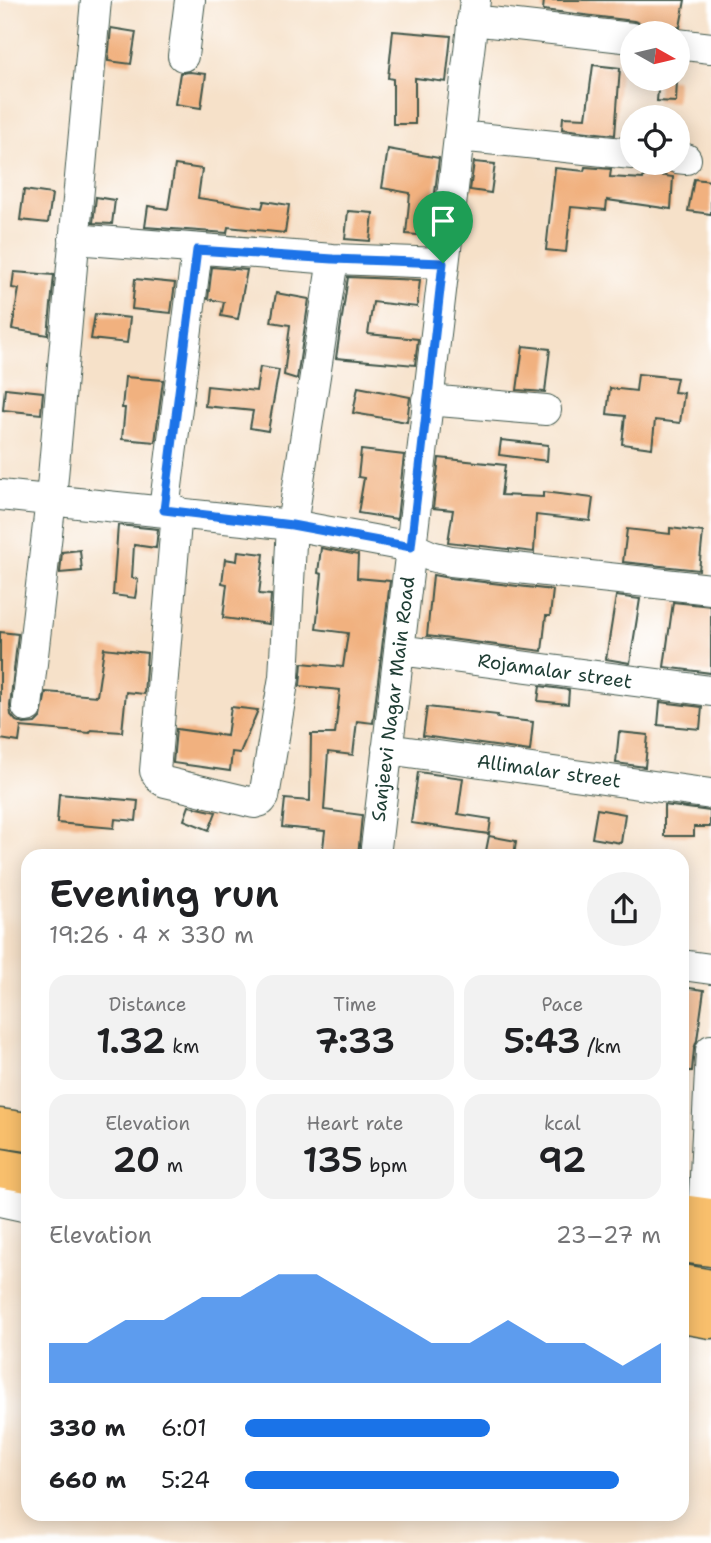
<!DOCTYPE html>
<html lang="en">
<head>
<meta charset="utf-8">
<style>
	:root { --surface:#fff; --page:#f2f2f2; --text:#202124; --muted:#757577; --accent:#1a73e8 }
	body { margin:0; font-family:"Shantell Sans",sans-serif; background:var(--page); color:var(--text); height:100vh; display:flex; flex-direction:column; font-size:26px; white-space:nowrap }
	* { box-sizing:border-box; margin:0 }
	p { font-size:23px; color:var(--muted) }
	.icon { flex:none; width:38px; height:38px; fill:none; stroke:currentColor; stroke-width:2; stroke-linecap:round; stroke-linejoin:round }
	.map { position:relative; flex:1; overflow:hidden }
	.panel { position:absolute; left:21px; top:849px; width:668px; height:672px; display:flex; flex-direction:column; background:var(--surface); border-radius:21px; box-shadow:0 4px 18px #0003 }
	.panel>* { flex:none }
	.needle { width:46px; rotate:98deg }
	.controls { position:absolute; left:620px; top:21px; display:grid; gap:14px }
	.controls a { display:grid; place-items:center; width:70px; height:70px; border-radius:50%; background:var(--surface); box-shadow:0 4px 18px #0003; font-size:35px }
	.pin { position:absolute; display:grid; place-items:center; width:60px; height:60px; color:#fff; margin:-72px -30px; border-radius:50% 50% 50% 0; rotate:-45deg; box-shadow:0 0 7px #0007 }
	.pin .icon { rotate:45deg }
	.round { display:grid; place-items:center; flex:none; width:74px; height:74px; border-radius:37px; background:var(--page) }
	.headline { display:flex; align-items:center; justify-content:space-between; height:119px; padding:0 28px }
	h1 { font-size:38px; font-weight:600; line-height:52px }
	.stats { display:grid; grid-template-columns:repeat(3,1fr); gap:10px; height:119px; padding:7px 28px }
	.stats div { display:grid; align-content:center; border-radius:18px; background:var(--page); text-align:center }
	.stats b { font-size:35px; font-weight:600 }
	.stats small { font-size:19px; font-weight:400 }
	.stats p { font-size:19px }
	.chart { height:196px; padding:14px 28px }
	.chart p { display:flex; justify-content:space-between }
	.chart svg { width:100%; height:126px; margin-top:7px; fill:var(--accent); opacity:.7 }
	ul { padding:0 28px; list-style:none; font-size:23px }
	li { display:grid; grid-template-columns:112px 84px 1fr; align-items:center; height:52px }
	li i { height:18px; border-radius:9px; background:var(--accent) }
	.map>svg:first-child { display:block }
	.building { fill:#f1b17f }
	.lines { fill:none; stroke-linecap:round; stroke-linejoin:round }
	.minor-casing { stroke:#3f564a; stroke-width:32 }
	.major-casing { stroke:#3f564a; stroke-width:41 }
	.highway-casing { stroke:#3f564a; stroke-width:41 }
	.minor { stroke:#fff; stroke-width:30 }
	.major { stroke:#f8bf6c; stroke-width:38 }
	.highway { stroke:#f8bf6c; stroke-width:38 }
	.route-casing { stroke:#fff; stroke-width:14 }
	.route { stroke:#1a73e8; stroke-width:9 }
	.labels { text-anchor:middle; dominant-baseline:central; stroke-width:5; stroke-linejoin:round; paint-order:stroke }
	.street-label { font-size:19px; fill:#1f3d34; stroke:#fff }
</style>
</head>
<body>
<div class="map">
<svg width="711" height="1543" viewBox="0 0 711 1543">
	<rect width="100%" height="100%" fill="#fff"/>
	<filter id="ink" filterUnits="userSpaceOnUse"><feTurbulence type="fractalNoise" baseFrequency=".0143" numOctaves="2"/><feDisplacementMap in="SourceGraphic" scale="14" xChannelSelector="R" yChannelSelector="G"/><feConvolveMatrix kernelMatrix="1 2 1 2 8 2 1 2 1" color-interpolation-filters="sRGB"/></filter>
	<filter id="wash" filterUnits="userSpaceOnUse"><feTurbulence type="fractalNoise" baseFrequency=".00686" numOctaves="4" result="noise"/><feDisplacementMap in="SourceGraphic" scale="28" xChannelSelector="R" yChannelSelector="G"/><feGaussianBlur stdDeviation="1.57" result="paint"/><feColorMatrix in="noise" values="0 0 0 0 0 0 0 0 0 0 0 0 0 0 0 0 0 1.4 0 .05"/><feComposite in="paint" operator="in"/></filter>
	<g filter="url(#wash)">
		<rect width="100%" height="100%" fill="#f6e1c9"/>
		<g id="blocks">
			<!-- building -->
			<path class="building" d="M 544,0 L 685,0 L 680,27 L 671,28 L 663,33 L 648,31 L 643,24 L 634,21 L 543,10 Z
				M 111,28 L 136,32 L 131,64 L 108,61 Z
				M 393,31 L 451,36 L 446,82 L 415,78 L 415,124 L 393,124 L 393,79 L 388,78 Z
				M 593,65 L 620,68 L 615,135 L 562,129 L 563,117 L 586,118 Z
				M 190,72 L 206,74 L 201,108 L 175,104 L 180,73 Z
				M 659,79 L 677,80 L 676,102 L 657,101 Z
				M 388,149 L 439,158 L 430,236 L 406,234 L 410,193 L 382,188 Z
				M 474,162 L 495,164 L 491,193 L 470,190 Z
				M 175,165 L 202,169 L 198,198 L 262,208 L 264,201 L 289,205 L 285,233 L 228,227 L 227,233 L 145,227 L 148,206 L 168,209 Z
				M 585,167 L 611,169 L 610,177 L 643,179 L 644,173 L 673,177 L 671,209 L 607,200 L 606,210 L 571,207 L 566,252 L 546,250 L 555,168 L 584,171 Z
				M 694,179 L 711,181 L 711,214 L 688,211 Z
				M 24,190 L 52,194 L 48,223 L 20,220 Z
				M 96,197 L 115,200 L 112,224 L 93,223 Z
				M 348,211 L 373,213 L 370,241 L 345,239 Z
				M 212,267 L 247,270 L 238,319 L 221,316 L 224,302 L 208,299 Z
				M 14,272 L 54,275 L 48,335 L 12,329 L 19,289 L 12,288 Z
				M 348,277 L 420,280 L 417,307 L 373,302 L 368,334 L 418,339 L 415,365 L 336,358 Z
				M 135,279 L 175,283 L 171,313 L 132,309 Z
				M 276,293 L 309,299 L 297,379 L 284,375 L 290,325 L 271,322 Z
				M 95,314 L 130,318 L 127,343 L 91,339 Z
				M 523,346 L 550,349 L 545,392 L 517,390 Z
				M 260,367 L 279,370 L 268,431 L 250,428 L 253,411 L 205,406 L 207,386 L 256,391 Z
				M 638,374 L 677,378 L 674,392 L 684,393 L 680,423 L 655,420 L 652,448 L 622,444 L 625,416 L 607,414 L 610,388 L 636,391 Z
				M 125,377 L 163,380 L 155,442 L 122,439 L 125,408 L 122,408 Z
				M 358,387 L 410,397 L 407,422 L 353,413 Z
				M 5,388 L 43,392 L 41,414 L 3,410 Z
				M 501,440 L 548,445 L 547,461 L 499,455 Z
				M 361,450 L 404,455 L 397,519 L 358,513 L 364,478 L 358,477 Z
				M 439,458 L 505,465 L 501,495 L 543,497 L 543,492 L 593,498 L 590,521 L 536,515 L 534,552 L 448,542 L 453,510 L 433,508 Z
				M 118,525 L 158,529 L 156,548 L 134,545 L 132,578 L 138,579 L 135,598 L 113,595 Z
				M 670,528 L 703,532 L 699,570 L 623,562 L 627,529 L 670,534 Z
				M 321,548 L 358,555 L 357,578 L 390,581 L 373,723 L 357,721 L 353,755 L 328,752 L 324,810 L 362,815 L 358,856 L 322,856 L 325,831 L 282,827 L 285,799 L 310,801 L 311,734 L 335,734 L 340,690 L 300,686 L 302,663 L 343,667 L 348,633 L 316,629 L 322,574 L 318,573 Z
				M 80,550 L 82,571 L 60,573 L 62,552 Z
				M 238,551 L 264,554 L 259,594 L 271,595 L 269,624 L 223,618 L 227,584 L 222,583 L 225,559 L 237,561 Z
				M 433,575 L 449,578 L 553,590 L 550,616 L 546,616 L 542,651 L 427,636 Z
				M 616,596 L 640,599 L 630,663 L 606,659 Z
				M 673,602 L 711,606 L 711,673 L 664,667 Z
				M 0,632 L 18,634 L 10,706 L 11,715 L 16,721 L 24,724 L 35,723 L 41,717 L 46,692 L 97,696 L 104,648 L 147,653 L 144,694 L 126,692 L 122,732 L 91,730 L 90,733 L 21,727 L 19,742 L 0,739 Z
				M 540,686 L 569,690 L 568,704 L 538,701 Z
				M 660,702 L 702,707 L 700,729 L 658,725 Z
				M 231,707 L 258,710 L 240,753 L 232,752 L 230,771 L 173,763 L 176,729 L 227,736 Z
				M 427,707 L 498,715 L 497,718 L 533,722 L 530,751 L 423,736 Z
				M 619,732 L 648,735 L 645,767 L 616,763 Z
				M 418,772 L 463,778 L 458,814 L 491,819 L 489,834 L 411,823 Z
				M 59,794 L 138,801 L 136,821 L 115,819 L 114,828 L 57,823 Z
				M 664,805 L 710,811 L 710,827 L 694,827 L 694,836 L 664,836 Z
				M 189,806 L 216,812 L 209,830 L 184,820 Z
				M 597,809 L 625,814 L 621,843 L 592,838 Z
				M 489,836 L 516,841 L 514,856 L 485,856 Z
				M 682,987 L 704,990 L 697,1040 L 694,1049 L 692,1071 L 682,1071 Z"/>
		</g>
	</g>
	<g filter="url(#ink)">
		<use href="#blocks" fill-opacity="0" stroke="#3f564a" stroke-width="2"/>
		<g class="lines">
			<defs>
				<path id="minor" d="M 472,20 L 632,38
					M 677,44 L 711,48
					M 183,56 L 190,0
					M 459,136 L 632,154
					M 677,158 L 686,159
					M 74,239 L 333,259 L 443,263
					M 427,400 L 546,410
					M 0,495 L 292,525 L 411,547 L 431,556 L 451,561 L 711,589
					M 164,510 L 197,250
					M 177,511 L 155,771 L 160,779 L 165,782 L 254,803 L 261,801 L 264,797 L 284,677 L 292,525 L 333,259
					M 399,650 L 711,691
					M 27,707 L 51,499 L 96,0
					M 387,749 L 711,794
					M 375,856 L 475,0
					M 682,965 L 711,969
					M 0,1201 L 28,1207
					M 703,1217 L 711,1050"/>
				<path id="major" d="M 682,1214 L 711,1218
					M 682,1314 L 711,1319"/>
				<path id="highway" d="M 0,1128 L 28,1132
					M 0,1168 L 28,1173
					M 682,1243 L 711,1247
					M 682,1284 L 711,1289"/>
			</defs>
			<!-- minor casing -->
			<use href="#minor" class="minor-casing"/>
			<!-- major casing -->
			<use href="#major" class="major-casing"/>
			<!-- highway casing -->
			<use href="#highway" class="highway-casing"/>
			<!-- minor -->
			<use href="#minor" class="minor"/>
			<!-- major -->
			<use href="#major" class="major"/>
			<!-- highway -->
			<use href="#highway" class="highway"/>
		</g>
	</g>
	<g class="lines" filter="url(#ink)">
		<defs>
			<path id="route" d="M 197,250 L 333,259 L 443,263 L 411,547 L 292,525 L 164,510 Z"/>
		</defs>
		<!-- route casing -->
		<use href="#route" class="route-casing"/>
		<!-- route -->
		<use href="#route" class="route"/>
	</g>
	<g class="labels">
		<!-- street labels -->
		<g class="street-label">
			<text transform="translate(555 671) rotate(8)">Rojamalar street</text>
			<text transform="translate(393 699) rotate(-83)">Sanjeevi Nagar Main Road</text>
			<text transform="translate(549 771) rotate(8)">Allimalar street</text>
		</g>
	</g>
</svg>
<div class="controls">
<a><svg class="needle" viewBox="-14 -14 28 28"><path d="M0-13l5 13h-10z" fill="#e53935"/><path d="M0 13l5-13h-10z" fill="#757577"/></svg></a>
<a><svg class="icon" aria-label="locate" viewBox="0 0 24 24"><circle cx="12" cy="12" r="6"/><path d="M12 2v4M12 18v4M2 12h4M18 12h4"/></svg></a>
</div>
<div class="pin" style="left:443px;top:263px;background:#1e9e55"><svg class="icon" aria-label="arrive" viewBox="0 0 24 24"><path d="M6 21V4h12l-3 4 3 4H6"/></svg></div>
<section class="panel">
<div class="headline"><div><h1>Evening run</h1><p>19:26 · 4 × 330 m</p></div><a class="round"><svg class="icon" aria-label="share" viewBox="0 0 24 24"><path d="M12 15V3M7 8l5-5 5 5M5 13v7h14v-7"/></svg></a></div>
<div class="stats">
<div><p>Distance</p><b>1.32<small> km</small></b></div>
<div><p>Time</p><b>7:33</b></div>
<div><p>Pace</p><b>5:43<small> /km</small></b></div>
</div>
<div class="stats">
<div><p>Elevation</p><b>20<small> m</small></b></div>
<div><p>Heart rate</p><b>135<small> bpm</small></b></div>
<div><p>kcal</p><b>92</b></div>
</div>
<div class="chart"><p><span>Elevation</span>23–27 m</p>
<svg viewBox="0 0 160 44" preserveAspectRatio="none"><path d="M0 44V30L10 30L20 22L30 22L40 14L50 14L60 6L70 6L80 14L90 22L100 30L110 30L120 22L130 30L140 30L150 38L160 30V44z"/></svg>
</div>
<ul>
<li><b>330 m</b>6:01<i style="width:59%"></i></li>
<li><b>660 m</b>5:24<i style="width:90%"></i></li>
</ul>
</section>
</div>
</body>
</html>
